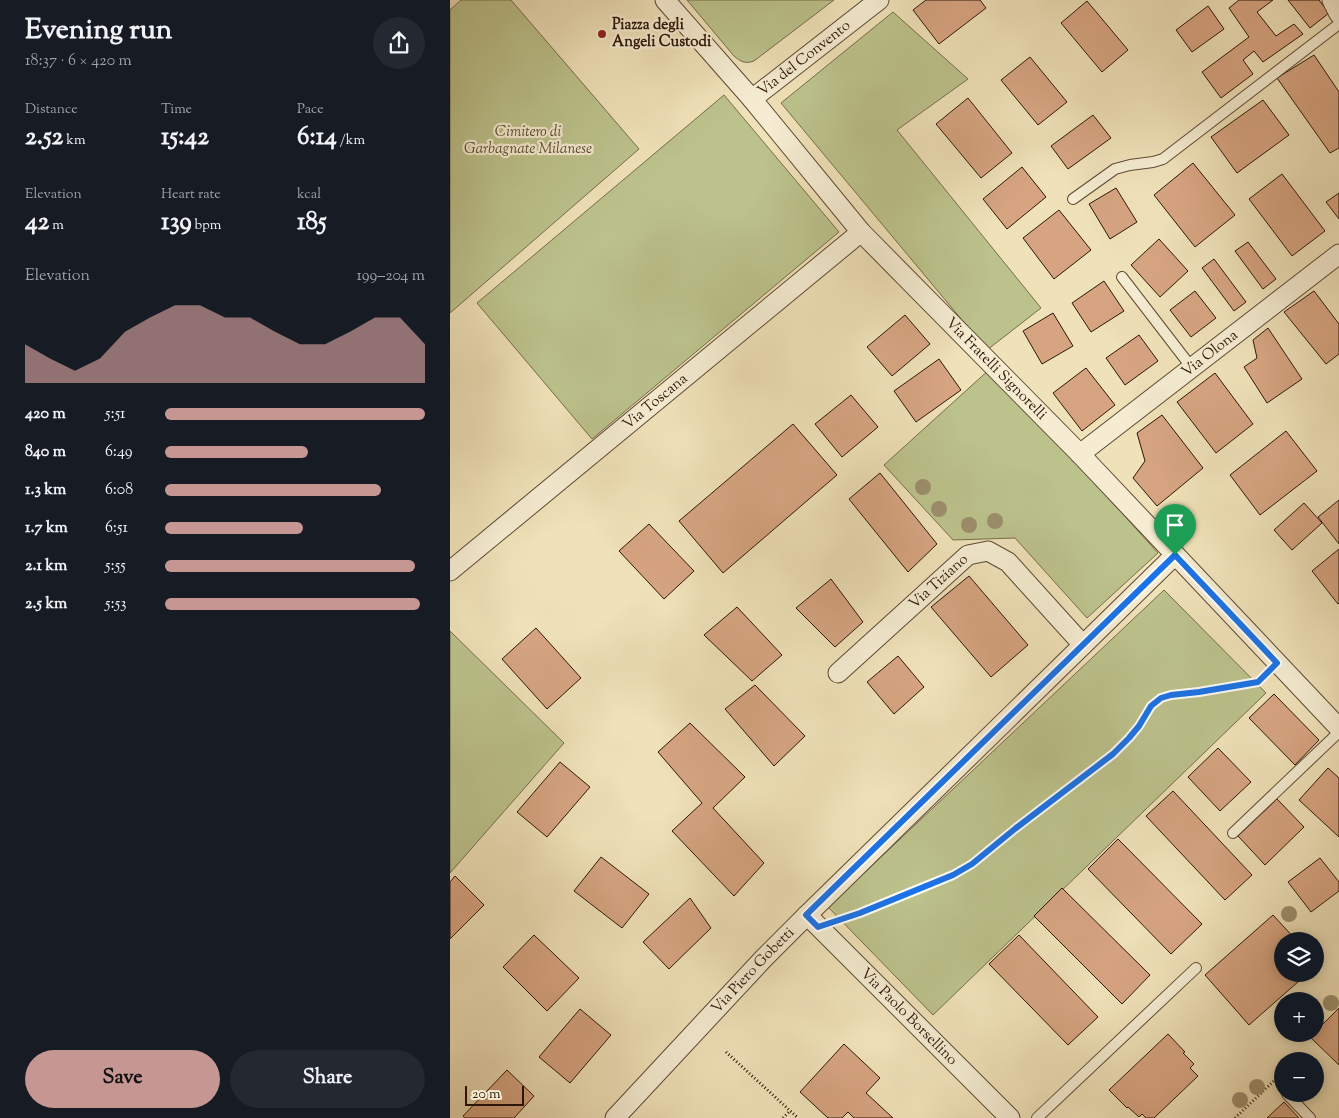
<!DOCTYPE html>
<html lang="en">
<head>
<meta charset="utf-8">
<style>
	:root { --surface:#171b24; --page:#242831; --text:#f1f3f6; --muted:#9ea1a6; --accent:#c59692 }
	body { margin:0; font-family:"Sorts Mill Goudy",serif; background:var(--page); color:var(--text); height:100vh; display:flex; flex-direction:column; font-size:19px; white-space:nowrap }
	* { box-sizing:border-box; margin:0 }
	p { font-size:16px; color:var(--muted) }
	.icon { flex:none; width:28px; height:28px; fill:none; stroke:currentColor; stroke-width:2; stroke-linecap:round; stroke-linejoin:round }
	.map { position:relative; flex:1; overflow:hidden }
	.drawer { display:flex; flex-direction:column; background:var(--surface); width:450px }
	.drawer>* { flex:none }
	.controls { position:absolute; left:824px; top:932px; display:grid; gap:10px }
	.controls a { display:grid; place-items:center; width:50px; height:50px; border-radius:50%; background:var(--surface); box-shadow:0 2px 12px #0003; font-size:25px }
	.scale { position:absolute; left:15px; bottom:12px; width:59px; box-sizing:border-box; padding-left:5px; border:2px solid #2f1609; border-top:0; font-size:14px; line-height:18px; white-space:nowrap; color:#2f1609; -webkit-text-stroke:4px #f5ecd1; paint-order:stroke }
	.pin { position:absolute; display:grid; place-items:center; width:42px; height:42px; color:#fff; margin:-51px -21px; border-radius:50% 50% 50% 0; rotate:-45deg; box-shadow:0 0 5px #0007 }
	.pin .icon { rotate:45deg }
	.round { display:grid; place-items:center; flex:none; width:52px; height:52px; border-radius:26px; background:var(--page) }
	.summary { display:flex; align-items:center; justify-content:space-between; height:85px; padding:0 25px }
	h1 { font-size:28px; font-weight:800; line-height:38px }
	.stats { display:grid; grid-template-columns:repeat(3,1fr); gap:8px; height:85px; padding:5px 25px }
	.stats div { display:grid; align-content:center }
	.stats b { font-size:25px; font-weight:800 }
	.stats small { font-size:14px; font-weight:400 }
	.stats p { font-size:14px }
	.chart { height:140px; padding:10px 25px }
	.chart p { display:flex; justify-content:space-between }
	.chart svg { width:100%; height:90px; margin-top:5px; fill:var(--accent); opacity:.7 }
	.primary-button { display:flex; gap:10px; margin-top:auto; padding:10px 25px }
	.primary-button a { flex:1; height:58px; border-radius:30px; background:var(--accent); color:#111; font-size:20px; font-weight:800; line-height:58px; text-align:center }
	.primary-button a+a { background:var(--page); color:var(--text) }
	ul { padding:0 25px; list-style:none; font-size:16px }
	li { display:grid; grid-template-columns:80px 60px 1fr; align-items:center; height:38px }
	li i { height:12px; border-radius:6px; background:var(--accent) }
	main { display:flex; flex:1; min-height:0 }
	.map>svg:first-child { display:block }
	.green { fill:#bcc28c; stroke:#766c4a }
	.building { fill:#d6a481; stroke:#2f1609 }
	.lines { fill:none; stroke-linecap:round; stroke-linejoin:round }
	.service-casing { stroke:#5f4935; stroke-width:12 }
	.minor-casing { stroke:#5f4935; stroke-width:21 }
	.path { stroke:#2f1609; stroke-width:3; stroke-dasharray:1 2.5; stroke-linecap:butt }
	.service { stroke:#f5ecd1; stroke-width:10 }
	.minor { stroke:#f5ecd1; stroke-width:19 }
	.tree { fill:#9c8e6d }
	.route-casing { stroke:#fff; stroke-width:10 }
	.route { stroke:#1a73e8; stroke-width:6 }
	.poi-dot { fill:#8f2418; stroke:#f5ecd1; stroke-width:2 }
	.labels { text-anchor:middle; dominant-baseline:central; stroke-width:4.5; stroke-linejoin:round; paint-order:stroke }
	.poi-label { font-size:15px; font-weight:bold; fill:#2f1609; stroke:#f5ecd1; text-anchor:start }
	.street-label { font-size:15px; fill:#2f1609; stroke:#f5ecd1 }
	.park-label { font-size:15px; font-style:italic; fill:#594a30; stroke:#f5ecd1 }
</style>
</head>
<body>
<main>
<section class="drawer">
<div class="summary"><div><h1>Evening run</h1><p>18:37 · 6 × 420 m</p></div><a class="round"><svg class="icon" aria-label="share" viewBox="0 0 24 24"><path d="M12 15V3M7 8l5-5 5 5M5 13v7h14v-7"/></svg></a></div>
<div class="stats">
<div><p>Distance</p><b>2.52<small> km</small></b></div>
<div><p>Time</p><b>15:42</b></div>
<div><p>Pace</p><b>6:14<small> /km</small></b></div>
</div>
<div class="stats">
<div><p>Elevation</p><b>42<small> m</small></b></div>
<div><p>Heart rate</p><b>139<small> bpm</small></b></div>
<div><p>kcal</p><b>185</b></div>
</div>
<div class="chart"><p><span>Elevation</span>199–204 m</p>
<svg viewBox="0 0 160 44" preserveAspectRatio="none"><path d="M0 44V25L10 32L20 38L30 32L40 19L50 12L60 6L70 6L80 12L90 12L100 19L110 25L120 25L130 19L140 12L150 12L160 25V44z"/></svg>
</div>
<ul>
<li><b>420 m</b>5:51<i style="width:100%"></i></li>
<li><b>840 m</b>6:49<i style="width:55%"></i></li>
<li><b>1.3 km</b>6:08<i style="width:83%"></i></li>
<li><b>1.7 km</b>6:51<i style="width:53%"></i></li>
<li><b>2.1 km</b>5:55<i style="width:96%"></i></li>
<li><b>2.5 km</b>5:53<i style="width:98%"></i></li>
</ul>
<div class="primary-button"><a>Save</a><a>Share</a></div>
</section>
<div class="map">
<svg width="889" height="1118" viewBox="0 0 889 1118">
	<rect width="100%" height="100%" fill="#efe1b8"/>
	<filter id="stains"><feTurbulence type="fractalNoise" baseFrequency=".004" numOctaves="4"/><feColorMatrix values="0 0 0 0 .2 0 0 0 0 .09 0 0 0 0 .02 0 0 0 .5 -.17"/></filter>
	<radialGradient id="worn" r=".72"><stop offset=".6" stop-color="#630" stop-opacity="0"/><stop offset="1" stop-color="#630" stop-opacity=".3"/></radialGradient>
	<!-- green -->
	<path class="green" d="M 11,0 L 61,0 L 189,149 L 0,313 L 0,10 Z
		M 237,0 L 384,0 L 304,61 C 295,64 291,62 284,56 Z
		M 443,12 L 518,79 L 447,130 L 591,308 L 537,350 L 331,103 Z
		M 274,95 L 389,232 L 142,439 L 27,303 Z
		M 541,368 L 708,553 L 637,618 L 565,538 L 503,540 L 434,465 Z
		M 714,590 L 816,693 L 483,1015 L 378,907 Z
		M 0,631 L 114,743 L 0,873 Z"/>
	<!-- building -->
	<path class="building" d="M 476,0 L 530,0 L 536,8 L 489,44 L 463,10 Z
		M 789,0 L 823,0 L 807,12 L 826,36 L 844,24 L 853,34 L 813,62 L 804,51 L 793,60 L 803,74 L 771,98 L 752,72 L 799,37 L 779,8 Z
		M 838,0 L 869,0 L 879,13 L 860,28 Z
		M 637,1 L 678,50 L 652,72 L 611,23 Z
		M 758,6 L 774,29 L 742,52 L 726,30 Z
		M 864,55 L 889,92 L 889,148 L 880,153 L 827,78 Z
		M 580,57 L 617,102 L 588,125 L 551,80 Z
		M 518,98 L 562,153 L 531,178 L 486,124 Z
		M 813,100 L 839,135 L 787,173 L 761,137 Z
		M 643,115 L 661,138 L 618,169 L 601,146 Z
		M 743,163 L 785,215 L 745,247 L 704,195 Z
		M 572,167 L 596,197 L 557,229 L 533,199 Z
		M 832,174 L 875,231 L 842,256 L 799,199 Z
		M 666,188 L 687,222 L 660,239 L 639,204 Z
		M 889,193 L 889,219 L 876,202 Z
		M 609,210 L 641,250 L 604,279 L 573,238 Z
		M 709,239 L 738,271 L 710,297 L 681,265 Z
		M 798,242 L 826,279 L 813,289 L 785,251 Z
		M 764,259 L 796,302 L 784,311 L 752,268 Z
		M 654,281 L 674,311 L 641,332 L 622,303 Z
		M 745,291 L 766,318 L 741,337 L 720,310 Z
		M 864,291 L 889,324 L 889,354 L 876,364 L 834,312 Z
		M 603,313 L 623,346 L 592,364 L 573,331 Z
		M 455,315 L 480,344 L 442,376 L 417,347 Z
		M 818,328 L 852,379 L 817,403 L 794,367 L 807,358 L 803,340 Z
		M 689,335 L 708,361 L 675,385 L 656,358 Z
		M 489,359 L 511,390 L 466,422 L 444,391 Z
		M 636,368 L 665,405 L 632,431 L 603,393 Z
		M 765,373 L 803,424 L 766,453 L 727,402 Z
		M 401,395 L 428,427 L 392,457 L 365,424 Z
		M 712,415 L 753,468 L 707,506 L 683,478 L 695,461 L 687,433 Z
		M 343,424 L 387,475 L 273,573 L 229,521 Z
		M 836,431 L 867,471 L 810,515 L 780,475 Z
		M 430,473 L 487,544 L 458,572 L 399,499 Z
		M 889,500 L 889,544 L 868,517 Z
		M 854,503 L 872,523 L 842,550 L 824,530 Z
		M 199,524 L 244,571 L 214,599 L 169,551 Z
		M 889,549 L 889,603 L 888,604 L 862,571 Z
		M 519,576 L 578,645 L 541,677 L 481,607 Z
		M 381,579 L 413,622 L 385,647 L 346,608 Z
		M 287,607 L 332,655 L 302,681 L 254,635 Z
		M 86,628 L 131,678 L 97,709 L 52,659 Z
		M 448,656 L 474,687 L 444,714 L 417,682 Z
		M 305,685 L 355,736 L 324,766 L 275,709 Z
		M 824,694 L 869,740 L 845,765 L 799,718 Z
		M 240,723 L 295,777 L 263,808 L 314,863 L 284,896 L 222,831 L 252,803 L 208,752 Z
		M 768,748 L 801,782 L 770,811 L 738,777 Z
		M 110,762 L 140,787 L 97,837 L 67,812 Z
		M 878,768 L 889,778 L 889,837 L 849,800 Z
		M 723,791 L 802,875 L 775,900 L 696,816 Z
		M 827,799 L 854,827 L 815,865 L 788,836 Z
		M 668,839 L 752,924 L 721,954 L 638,869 Z
		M 151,857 L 199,894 L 172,928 L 124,891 Z
		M 870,858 L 889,882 L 889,891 L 861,912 L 838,882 Z
		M 5,876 L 34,905 L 0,939 L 0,882 Z
		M 612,888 L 700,975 L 672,1004 L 584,916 Z
		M 240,898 L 261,928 L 219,969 L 193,942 Z
		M 823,915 L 847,941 L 832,941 L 832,974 L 857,974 L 799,1025 L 755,975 Z
		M 84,935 L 129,978 L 97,1011 L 53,967 Z
		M 569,935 L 648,1017 L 618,1045 L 539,964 Z
		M 889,1008 L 889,1065 L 860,1037 Z
		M 130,1009 L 161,1035 L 120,1083 L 89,1057 Z
		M 718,1034 L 735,1052 L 733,1053 L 744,1064 L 740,1068 L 748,1076 L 704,1118 L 696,1118 L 692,1114 L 689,1117 L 678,1107 L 677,1108 L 659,1090 Z
		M 394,1044 L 430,1078 L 416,1093 L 443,1118 L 404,1118 L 398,1112 L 392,1118 L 378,1118 L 350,1092 Z
		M 57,1070 L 84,1096 L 64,1118 L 15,1118 L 13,1116 Z
		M 834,1102 L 849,1118 L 817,1118 Z"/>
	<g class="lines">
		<defs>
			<path id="service" d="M 623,199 L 665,169 L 680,165 L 703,162 L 713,159 L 889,24
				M 672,277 L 742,368
				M 783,833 L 889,732
				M 837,1094 L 860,1118
				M 587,1118 L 746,968"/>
			<g id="minor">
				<path id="s1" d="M 215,0 L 302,99 L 411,232 L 630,454 L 889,728"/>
				<path d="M 882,0 L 889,14"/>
				<path id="s2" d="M 302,99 L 429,0"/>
				<path id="s3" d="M 630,454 L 889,254"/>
				<path id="s4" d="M 0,571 L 411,232"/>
				<path id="s5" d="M 388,673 L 518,555 L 538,551 L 558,562 L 633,645"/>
				<path id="s6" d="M 357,915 L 560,1118"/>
				<path id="s7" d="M 165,1118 L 314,958 L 357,915 L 725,555"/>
			</g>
		</defs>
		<!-- service casing -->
		<use href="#service" class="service-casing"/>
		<!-- minor casing -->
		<use href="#minor" class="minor-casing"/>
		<!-- path -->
		<path class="path" d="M 389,920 L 410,913 L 503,875 L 521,863 L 566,828 L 663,754 L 679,738 L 689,727 L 701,705 L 711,698 L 721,695 L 749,692 L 809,682 L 815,676
			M 276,1052 L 348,1118
			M 333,1118 L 340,1111
			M 785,1118 L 829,1076"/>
		<!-- service -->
		<use href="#service" class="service"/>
		<!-- minor -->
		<use href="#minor" class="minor"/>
	</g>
	<!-- trees -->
	<g class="tree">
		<circle cx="473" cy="487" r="8"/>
		<circle cx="489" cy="509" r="8"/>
		<circle cx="545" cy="521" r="8"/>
		<circle cx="519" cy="525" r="8"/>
		<circle cx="839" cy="914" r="8"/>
		<circle cx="881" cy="1003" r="8"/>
		<circle cx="807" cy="1087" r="8"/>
		<circle cx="790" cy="1100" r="8"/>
	</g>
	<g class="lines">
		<defs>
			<path id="route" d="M 725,555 L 827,663 L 808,682 L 749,692 L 721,695 L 711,698 L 701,706 L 689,726 L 679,738 L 663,754 L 566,828 L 522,864 L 503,875 L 410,913 L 368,927 L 356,915 Z"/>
		</defs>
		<!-- route casing -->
		<use href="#route" class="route-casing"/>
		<!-- route -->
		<use href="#route" class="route"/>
	</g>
	<!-- markers -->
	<circle class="poi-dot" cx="152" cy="34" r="5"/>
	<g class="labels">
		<!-- poi labels -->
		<g class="poi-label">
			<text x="162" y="25">Piazza degli<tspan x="162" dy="17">Angeli Custodi</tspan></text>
		</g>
		<!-- street labels -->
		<g class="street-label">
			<text stroke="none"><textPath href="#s2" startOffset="66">Via del Convento</textPath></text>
			<text stroke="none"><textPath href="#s3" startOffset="164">Via Olona</textPath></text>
			<text stroke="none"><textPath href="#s1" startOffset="496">Via Fratelli Signorelli</textPath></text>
			<text stroke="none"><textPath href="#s4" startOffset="266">Via Toscana</textPath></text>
			<text stroke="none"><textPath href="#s5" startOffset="136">Via Tiziano</textPath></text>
			<text stroke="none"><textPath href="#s7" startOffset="202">Via Piero Gobetti</textPath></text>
			<text stroke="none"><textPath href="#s6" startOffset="144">Via Paolo Borsellino</textPath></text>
		</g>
		<!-- park labels -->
		<g class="park-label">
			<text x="78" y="132">Cimitero di<tspan x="78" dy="17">Garbagnate Milanese</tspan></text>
		</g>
	</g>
	<rect width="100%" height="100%" filter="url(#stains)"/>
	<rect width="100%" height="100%" fill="url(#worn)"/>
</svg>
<div class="controls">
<a><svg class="icon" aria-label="layers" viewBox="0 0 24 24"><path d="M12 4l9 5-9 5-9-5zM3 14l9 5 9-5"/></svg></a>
<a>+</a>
<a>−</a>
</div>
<div class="scale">20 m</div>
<div class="pin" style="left:725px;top:555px;background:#1e9e55"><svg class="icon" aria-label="arrive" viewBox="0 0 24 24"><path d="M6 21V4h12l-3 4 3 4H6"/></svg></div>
</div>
</main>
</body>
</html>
